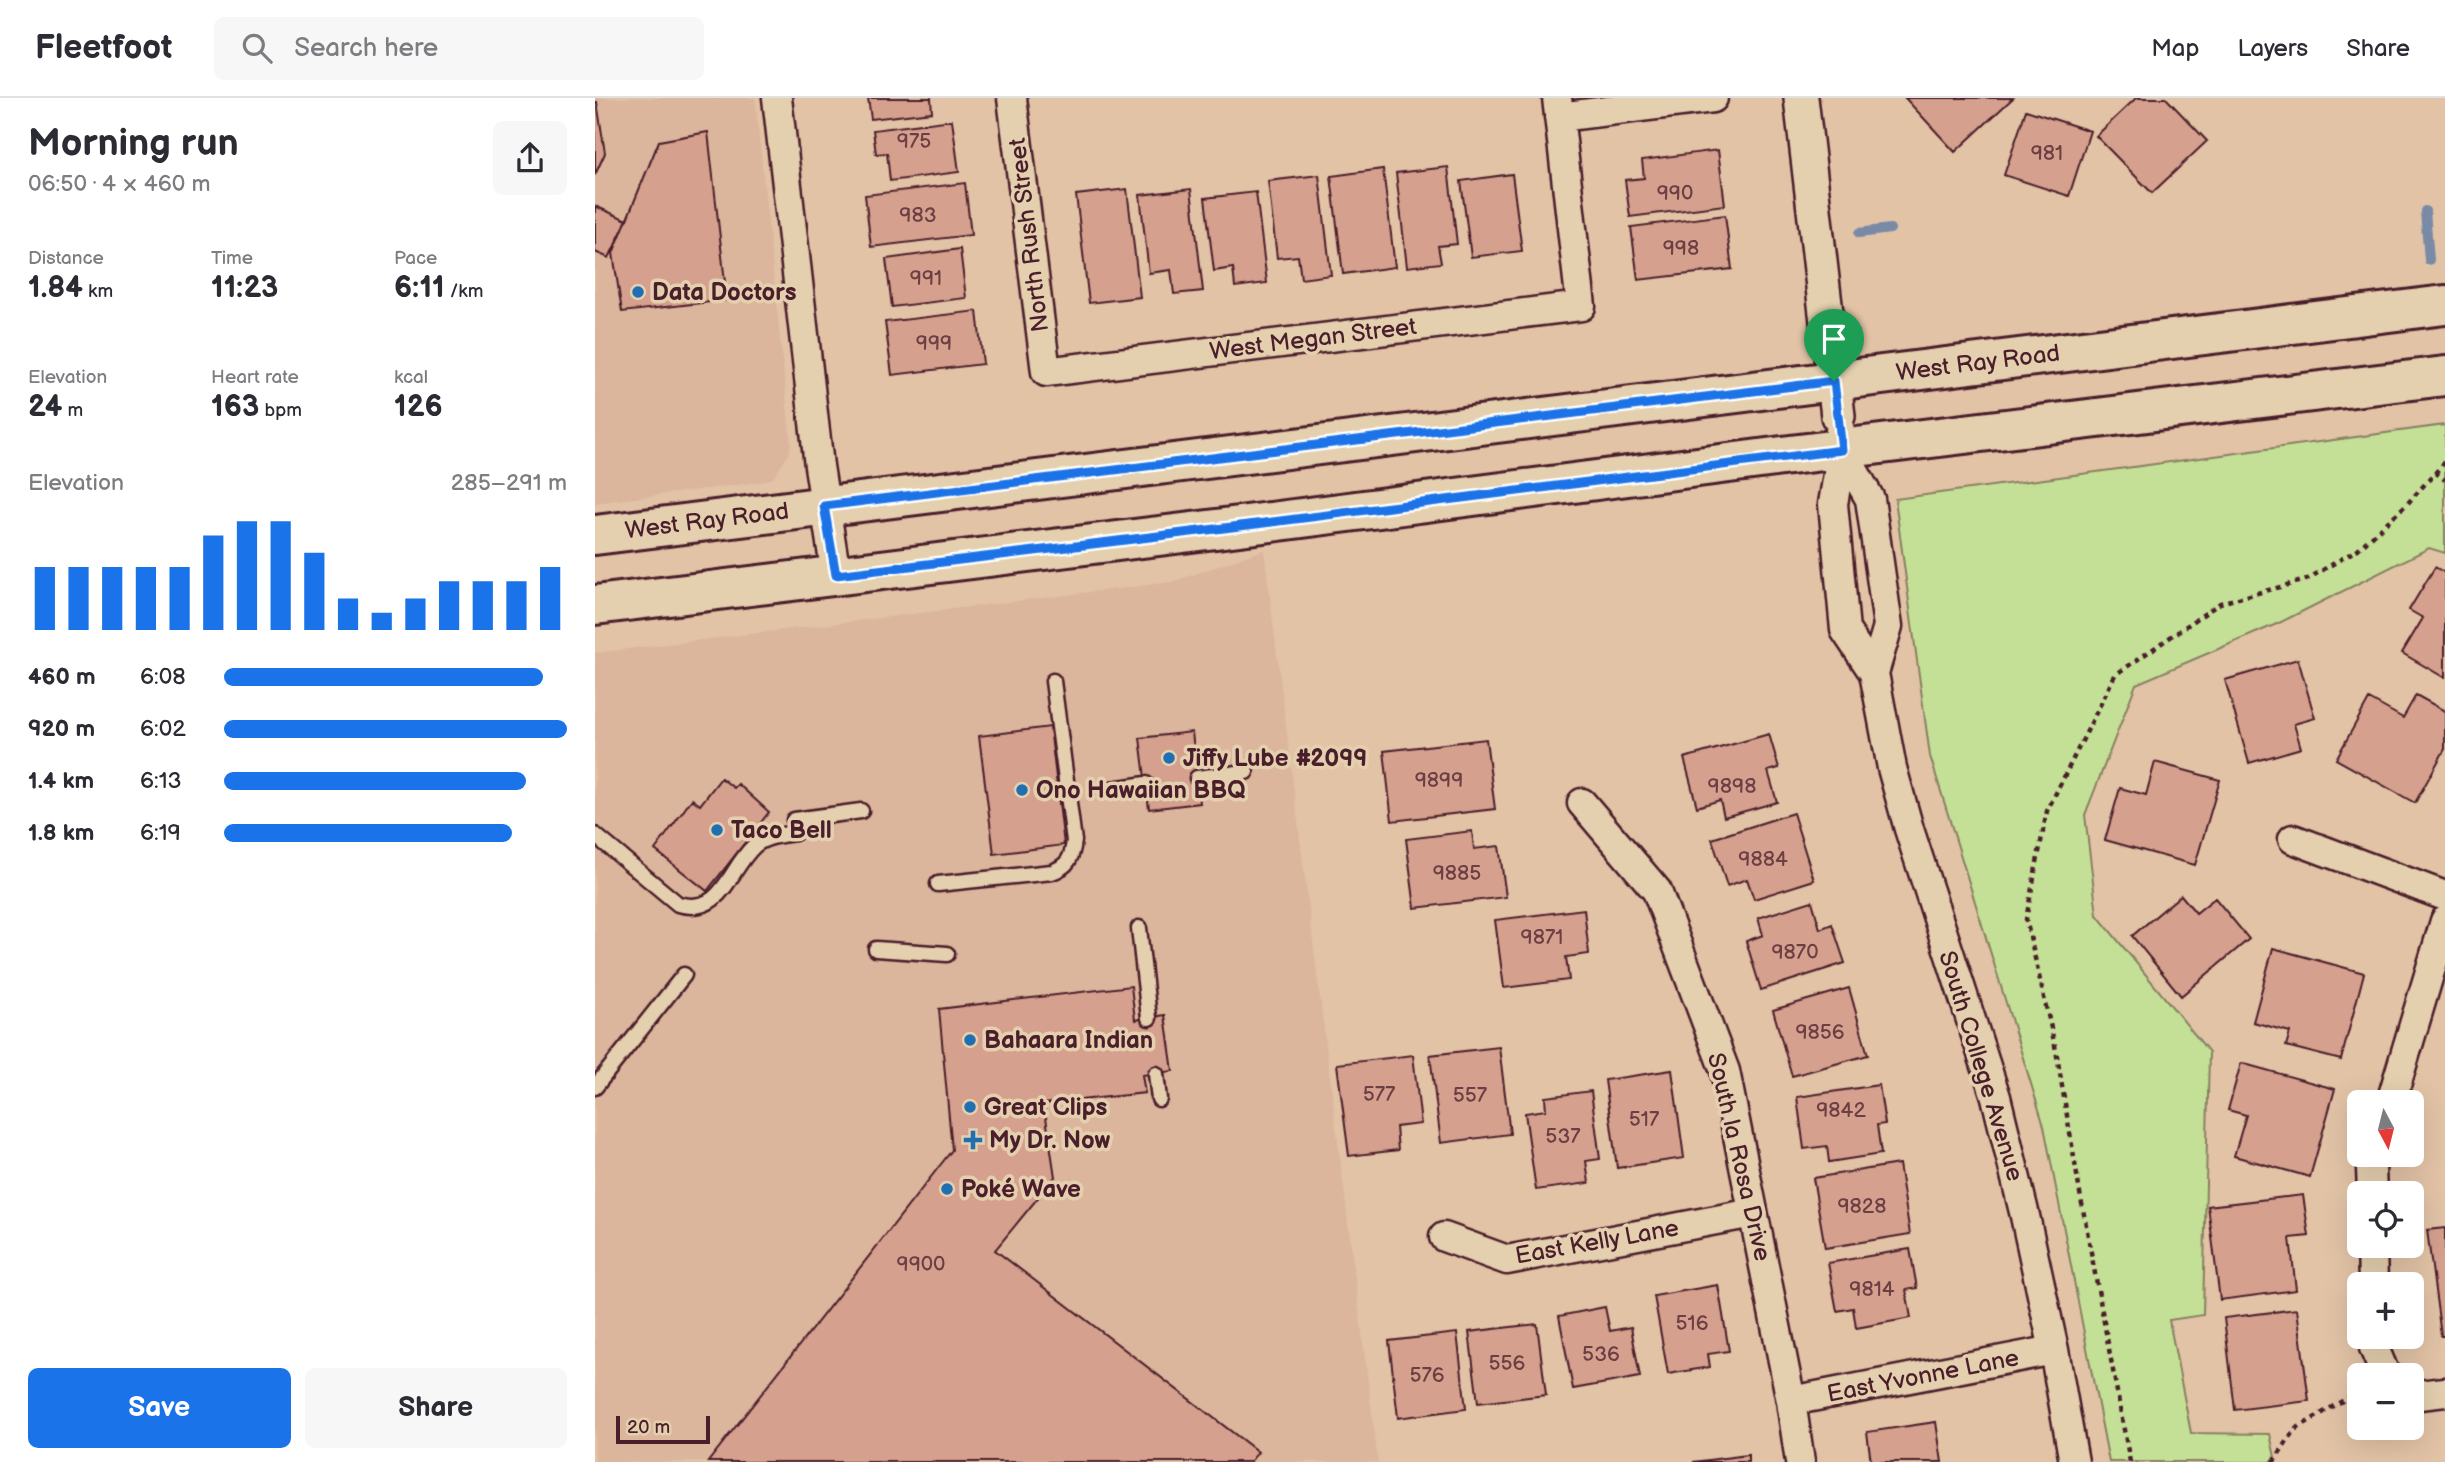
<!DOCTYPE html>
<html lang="en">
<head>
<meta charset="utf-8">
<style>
	:root { --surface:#fff; --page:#f7f7f7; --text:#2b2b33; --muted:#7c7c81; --line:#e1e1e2; --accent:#1a73e8 }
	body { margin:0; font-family:"Balsamiq Sans",sans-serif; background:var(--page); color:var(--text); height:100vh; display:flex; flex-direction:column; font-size:26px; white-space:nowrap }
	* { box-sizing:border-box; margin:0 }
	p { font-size:23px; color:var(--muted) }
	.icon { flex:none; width:38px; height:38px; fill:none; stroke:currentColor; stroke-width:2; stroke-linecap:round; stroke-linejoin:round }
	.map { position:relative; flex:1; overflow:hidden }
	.details { display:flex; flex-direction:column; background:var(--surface); width:595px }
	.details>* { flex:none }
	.needle { width:46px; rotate:173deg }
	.buttons { position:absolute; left:1752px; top:992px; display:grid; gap:14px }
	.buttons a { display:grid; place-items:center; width:77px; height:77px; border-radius:10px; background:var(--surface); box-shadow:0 7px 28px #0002; font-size:35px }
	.scale { position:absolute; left:21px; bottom:18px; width:94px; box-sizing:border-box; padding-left:7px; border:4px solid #4a1f2b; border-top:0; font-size:19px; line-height:24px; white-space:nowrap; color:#4a1f2b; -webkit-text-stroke:5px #e4cfae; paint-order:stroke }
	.pin { position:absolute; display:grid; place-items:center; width:60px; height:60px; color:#fff; margin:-72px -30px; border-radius:50% 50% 50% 0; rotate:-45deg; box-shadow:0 0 7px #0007 }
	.pin .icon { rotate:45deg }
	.round { display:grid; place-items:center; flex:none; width:74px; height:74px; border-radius:10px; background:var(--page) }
	.overview { display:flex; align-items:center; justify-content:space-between; height:119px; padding:0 28px }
	h1 { font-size:38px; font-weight:800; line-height:52px }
	.stats { display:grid; grid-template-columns:repeat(3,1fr); gap:10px; height:119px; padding:7px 28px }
	.stats div { display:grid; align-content:center }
	.stats b { font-size:30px; font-weight:800 }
	.stats small { font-size:19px; font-weight:400 }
	.stats p { font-size:19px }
	.chart { height:196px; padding:14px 28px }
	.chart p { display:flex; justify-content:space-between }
	.chart svg { width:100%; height:126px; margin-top:7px; stroke:var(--accent); stroke-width:6 }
	.cta { display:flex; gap:14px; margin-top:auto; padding:14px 28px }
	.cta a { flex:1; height:80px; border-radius:10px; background:var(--accent); color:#fff; font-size:28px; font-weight:800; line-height:80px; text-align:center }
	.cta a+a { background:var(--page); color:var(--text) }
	ul { padding:0 28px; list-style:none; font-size:23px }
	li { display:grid; grid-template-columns:112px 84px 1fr; align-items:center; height:52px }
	li i { height:18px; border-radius:9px; background:var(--accent) }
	header { display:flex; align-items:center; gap:42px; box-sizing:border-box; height:98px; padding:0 35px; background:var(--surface); border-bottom:2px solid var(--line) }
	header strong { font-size:33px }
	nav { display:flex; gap:38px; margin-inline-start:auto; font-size:24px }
	.search { width:490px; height:63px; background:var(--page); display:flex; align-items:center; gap:18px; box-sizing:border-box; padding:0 24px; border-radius:10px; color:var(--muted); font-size:26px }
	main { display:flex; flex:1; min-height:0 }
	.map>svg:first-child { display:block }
	.built { fill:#dbb59c }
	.green { fill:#c4e097; stroke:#878061; stroke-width:2 }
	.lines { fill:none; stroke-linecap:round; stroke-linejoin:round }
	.stream { stroke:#798aa6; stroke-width:10 }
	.building { fill:#d5a08d; stroke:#4a1f2b; stroke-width:2 }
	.service-casing { stroke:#4a1f2b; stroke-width:19 }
	.minor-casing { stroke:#4a1f2b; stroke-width:33 }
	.tertiary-casing { stroke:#4a1f2b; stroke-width:38 }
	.primary-casing { stroke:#4a1f2b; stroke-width:44 }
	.path { stroke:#4a1f2b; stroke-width:4.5; stroke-dasharray:5 5; stroke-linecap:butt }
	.service { stroke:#e4cfae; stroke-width:14 }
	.minor { stroke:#e4cfae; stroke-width:28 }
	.tertiary { stroke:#e4cfae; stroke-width:33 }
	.primary { stroke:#e4cfae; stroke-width:38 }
	.route-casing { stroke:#fff; stroke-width:14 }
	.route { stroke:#1a73e8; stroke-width:9 }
	.poi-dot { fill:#1f6fb2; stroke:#e4cfae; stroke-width:2.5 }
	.labels { text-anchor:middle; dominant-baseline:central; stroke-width:7; stroke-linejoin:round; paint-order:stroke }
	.number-label { font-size:21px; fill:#6d3f44 }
	.street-label { font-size:24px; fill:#4a1f2b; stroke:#e4cfae }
	.poi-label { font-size:24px; font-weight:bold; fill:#4a1f2b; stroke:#e4cfae; text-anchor:start }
</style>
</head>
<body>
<header>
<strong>Fleetfoot</strong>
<div class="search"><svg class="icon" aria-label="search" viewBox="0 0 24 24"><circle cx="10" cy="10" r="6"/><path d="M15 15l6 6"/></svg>Search here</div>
<nav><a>Map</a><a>Layers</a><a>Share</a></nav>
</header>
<main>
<section class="details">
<div class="overview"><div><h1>Morning run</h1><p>06:50 · 4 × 460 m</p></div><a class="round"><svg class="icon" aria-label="share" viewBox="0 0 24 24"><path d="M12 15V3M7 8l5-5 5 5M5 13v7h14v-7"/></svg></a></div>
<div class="stats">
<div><p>Distance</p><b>1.84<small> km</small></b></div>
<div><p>Time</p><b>11:23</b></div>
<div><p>Pace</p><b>6:11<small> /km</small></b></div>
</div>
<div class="stats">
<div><p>Elevation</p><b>24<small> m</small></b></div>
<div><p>Heart rate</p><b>163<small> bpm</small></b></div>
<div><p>kcal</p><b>126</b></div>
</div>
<div class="chart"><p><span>Elevation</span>285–291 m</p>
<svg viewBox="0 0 160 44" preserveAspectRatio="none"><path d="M5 44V22M15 44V22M25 44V22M35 44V22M45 44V22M55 44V11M65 44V6M75 44V6M85 44V17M95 44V33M105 44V38M115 44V33M125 44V27M135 44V27M145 44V27M155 44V22"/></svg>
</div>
<ul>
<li><b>460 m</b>6:08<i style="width:93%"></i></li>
<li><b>920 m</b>6:02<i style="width:100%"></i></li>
<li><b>1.4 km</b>6:13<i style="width:88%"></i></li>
<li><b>1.8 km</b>6:19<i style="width:84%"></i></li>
</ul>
<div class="cta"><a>Save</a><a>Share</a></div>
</section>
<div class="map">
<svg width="1850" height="1364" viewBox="0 0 1850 1364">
	<rect width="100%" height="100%" fill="#e2c3a6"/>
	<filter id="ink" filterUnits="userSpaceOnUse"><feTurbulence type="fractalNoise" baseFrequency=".0143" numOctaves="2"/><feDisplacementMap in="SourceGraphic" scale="14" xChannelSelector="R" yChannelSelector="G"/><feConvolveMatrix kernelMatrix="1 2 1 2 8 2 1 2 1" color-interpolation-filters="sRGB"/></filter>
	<g filter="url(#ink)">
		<!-- built -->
		<path class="built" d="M 0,0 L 160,0 L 196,346 L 194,356 L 178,380 L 165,384 L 0,405 Z
			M 669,452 L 783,1364 L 0,1364 L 0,555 L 577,484 Z"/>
		<!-- green -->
		<path class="green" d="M 1850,327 L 1850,455 L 1834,450 L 1684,525 L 1541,586 L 1490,717 L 1502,817 L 1614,954 L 1608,1217 L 1574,1222 L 1596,1335 L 1675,1336 L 1681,1364 L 1514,1364 L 1449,1028 L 1335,658 L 1300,401 Z"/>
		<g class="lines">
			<!-- stream -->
			<path class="stream" d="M 1830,113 L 1834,162
				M 1264,135 L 1295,131"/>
		</g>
		<!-- building -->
		<path class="building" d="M 273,0 L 336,0 L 337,14 L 276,21 Z
			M 1310,0 L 1418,0 L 1360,54 Z
			M 1541,0 L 1571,0 L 1612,43 L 1557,95 L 1501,38 Z
			M 0,4 L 2,4 L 10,55 L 0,77 Z
			M 1431,12 L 1495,33 L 1474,98 L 1409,77 Z
			M 357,22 L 364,74 L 295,83 L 292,55 L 281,56 L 278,32 Z
			M 113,34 L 132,202 L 27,214 L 18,155 L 64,43 Z
			M 1123,52 L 1130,107 L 1035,119 L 1030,82 L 1049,80 L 1047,62 Z
			M 853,69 L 862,146 L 843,148 L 846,165 L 812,169 L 801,75 Z
			M 788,71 L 800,169 L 748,176 L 736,78 Z
			M 917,76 L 927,153 L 876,159 L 866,83 Z
			M 724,77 L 736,177 L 706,181 L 703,158 L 682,160 L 673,83 Z
			M 370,85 L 376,137 L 276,149 L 270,97 Z
			M 532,91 L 545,199 L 494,205 L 481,97 Z
			M 596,91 L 608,193 L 579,196 L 576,172 L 554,175 L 545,97 Z
			M 661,94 L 672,185 L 640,189 L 638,170 L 619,173 L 610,100 Z
			M 0,108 L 32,122 L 14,160 L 0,154 Z
			M 1130,117 L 1137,171 L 1043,182 L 1036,129 Z
			M 365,151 L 371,200 L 297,209 L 291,161 Z
			M 382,213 L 388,266 L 297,277 L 290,224 Z
			M 1840,469 L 1850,475 L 1850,580 L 1807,555 L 1828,520 L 1814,512 Z
			M 1703,561 L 1720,620 L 1699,626 L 1706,650 L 1654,665 L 1630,582 Z
			M 1821,597 L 1850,613 L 1850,651 L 1820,705 L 1741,661 L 1774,601 L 1808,620 Z
			M 455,629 L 469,747 L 399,756 L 384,638 Z
			M 597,634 L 605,705 L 554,711 L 545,640 Z
			M 1174,636 L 1184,670 L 1173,673 L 1182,704 L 1129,719 L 1125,702 L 1102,709 L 1089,660 Z
			M 891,641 L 900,711 L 797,723 L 789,653 Z
			M 1560,664 L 1625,682 L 1600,767 L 1510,742 L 1525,690 L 1551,697 Z
			M 126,680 L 139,690 L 143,686 L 174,714 L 112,793 L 60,752 L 97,701 L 105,707 Z
			M 1198,715 L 1219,782 L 1159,801 L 1152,781 L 1132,788 L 1117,741 Z
			M 877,733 L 879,751 L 904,748 L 911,799 L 820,810 L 811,741 Z
			M 1586,797 L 1601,815 L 1620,800 L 1654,841 L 1586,898 L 1537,838 Z
			M 1217,803 L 1225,831 L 1237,826 L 1250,865 L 1166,892 L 1151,843 L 1168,837 L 1163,820 Z
			M 989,811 L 994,856 L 971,859 L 974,882 L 909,890 L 900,822 Z
			M 1678,850 L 1769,875 L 1746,962 L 1691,948 L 1695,934 L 1658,924 Z
			M 536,888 L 540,922 L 570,917 L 578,973 L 547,977 L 550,995 L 449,1006 L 460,1079 L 400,1152 L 663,1354 L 655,1364 L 113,1364 L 357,1052 L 344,911 Z
			M 1254,890 L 1273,957 L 1197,978 L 1178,912 Z
			M 904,949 L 915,1036 L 846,1045 L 835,957 Z
			M 818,957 L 826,1026 L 801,1029 L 803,1052 L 754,1058 L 742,966 Z
			M 1646,965 L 1740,991 L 1715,1079 L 1639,1058 L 1651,1017 L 1633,1012 Z
			M 1077,972 L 1089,1060 L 1022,1070 L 1010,982 Z
			M 1284,987 L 1290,1026 L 1282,1027 L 1286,1056 L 1234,1064 L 1232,1048 L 1209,1051 L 1202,999 Z
			M 996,993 L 1005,1061 L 991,1063 L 994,1085 L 941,1092 L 930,1015 L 951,1012 L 950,999 Z
			M 1304,1066 L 1315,1136 L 1230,1150 L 1218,1080 Z
			M 1708,1097 L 1714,1138 L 1695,1140 L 1701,1192 L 1625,1202 L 1613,1108 Z
			M 1850,1130 L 1850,1238 L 1846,1238 L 1832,1132 Z
			M 1315,1151 L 1322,1190 L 1311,1192 L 1316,1220 L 1261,1230 L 1258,1210 L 1242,1213 L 1233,1165 Z
			M 1123,1187 L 1134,1253 L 1113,1256 L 1115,1269 L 1073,1276 L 1059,1198 Z
			M 1010,1209 L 1015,1233 L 1036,1229 L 1045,1279 L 978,1291 L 964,1218 Z
			M 1702,1211 L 1714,1303 L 1640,1312 L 1629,1220 Z
			M 942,1226 L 951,1297 L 883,1305 L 874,1234 Z
			M 862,1235 L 871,1311 L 803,1320 L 794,1243 Z
			M 1341,1324 L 1347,1364 L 1276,1364 L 1272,1334 Z
			M 1153,1357 L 1153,1364 L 1098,1364 Z"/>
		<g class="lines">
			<defs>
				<path id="service" d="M 602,680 L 651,674
					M 510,692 L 551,686
					M 199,722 L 266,713
					M 0,737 L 83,806 C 128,818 133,772 159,748 C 170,738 187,737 200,735
					M 343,786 L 457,774 C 473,768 477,760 479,743 L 458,583
					M 544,830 L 554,920
					M 281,851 L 352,856
					M 561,976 L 564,1001
					M 0,989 L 89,877"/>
				<path id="minor" d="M 182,0 L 224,368 L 241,477
					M 417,0 L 451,274 L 986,208 L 962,0
					M 964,19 L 1118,0
					M 1245,332 L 1247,352 L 1238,406 L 1250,532 L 1279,575 L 1297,670 L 1314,731 L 1401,999 L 1430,1118 L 1459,1252 L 1479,1364
					M 1247,352 L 1275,401 L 1293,528 L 1279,575
					M 987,705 L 1062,793 L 1130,973 L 1196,1303 L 1205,1364
					M 1698,741 L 1850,798
					M 1796,1004 L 1850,823
					M 1777,1096 L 1776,1070 L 1780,1057
					M 849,1139 L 912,1162 L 1158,1115
					M 1777,1148 L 1778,1186
					M 1779,1239 L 1779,1250 L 1791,1278
					M 1816,1298 L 1850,1294
					M 1196,1303 L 1459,1252"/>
				<path id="tertiary" d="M 1206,0 L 1243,318"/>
				<path id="primary" d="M 0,437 L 1850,207
					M 0,507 L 621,431 L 1195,357 L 1850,278"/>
			</defs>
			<!-- service casing -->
			<use href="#service" class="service-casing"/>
			<!-- minor casing -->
			<use href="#minor" class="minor-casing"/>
			<!-- tertiary casing -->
			<use href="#tertiary" class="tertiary-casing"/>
			<!-- primary casing -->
			<use href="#primary" class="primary-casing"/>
			<!-- path -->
			<path class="path" d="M 1840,374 L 1850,382
				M 1535,1364 L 1485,1095 L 1461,952 L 1431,821 L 1452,713 L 1520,577 L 1625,505 L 1711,482 L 1763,451 L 1812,406 L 1850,364
				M 1678,1364 L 1701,1331 L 1757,1297 L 1764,1304"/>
			<!-- service -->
			<use href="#service" class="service"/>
			<!-- minor -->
			<use href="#minor" class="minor"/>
			<!-- tertiary -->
			<use href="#tertiary" class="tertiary"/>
			<!-- primary -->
			<use href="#primary" class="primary"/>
		</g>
	</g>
	<g class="lines" filter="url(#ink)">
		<defs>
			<path id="route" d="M 1239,283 L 1247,352 L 621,431 L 241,477 L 229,408 Z"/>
		</defs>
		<!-- route casing -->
		<use href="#route" class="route-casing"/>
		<!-- route -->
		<use href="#route" class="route"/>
	</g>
	<!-- markers -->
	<g class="poi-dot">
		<circle cx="43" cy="194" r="7"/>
		<circle cx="574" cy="660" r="7"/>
		<circle cx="427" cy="692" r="7"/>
		<circle cx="122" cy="732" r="7"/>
		<circle cx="375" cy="942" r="7"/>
		<circle cx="375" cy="1009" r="7"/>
		<path d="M374.5 1031.5h7v7h7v7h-7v7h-7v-7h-7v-7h7z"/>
		<circle cx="352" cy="1091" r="7"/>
	</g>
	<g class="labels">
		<!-- number labels -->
		<g class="number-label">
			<text x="319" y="43">975</text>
			<text x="1452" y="55">981</text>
			<text x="1080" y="95">990</text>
			<text x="323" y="117">983</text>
			<text x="1086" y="150">998</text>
			<text x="331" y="180">991</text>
			<text x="339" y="245">999</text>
			<text x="844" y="682">9899</text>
			<text x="1137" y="688">9898</text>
			<text x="1168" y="761">9884</text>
			<text x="862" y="775">9885</text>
			<text x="947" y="839">9871</text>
			<text x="1200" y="854">9870</text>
			<text x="1225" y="934">9856</text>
			<text x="784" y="996">577</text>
			<text x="875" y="997">557</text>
			<text x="1246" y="1012">9842</text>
			<text x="1049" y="1021">517</text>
			<text x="968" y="1038">537</text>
			<text x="1267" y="1108">9828</text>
			<text x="326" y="1166">9900</text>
			<text x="1277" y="1191">9814</text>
			<text x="1097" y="1225">516</text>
			<text x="1006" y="1256">536</text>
			<text x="912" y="1265">556</text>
			<text x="832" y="1277">576</text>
		</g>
		<!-- street labels -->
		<g class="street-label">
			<text transform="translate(434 137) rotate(-97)">North Rush Street</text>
			<text transform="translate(718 241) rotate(-7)">West Megan Street</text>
			<text transform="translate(1383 265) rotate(-7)">West Ray Road</text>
			<text transform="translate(112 423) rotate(-7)">West Ray Road</text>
			<text transform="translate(1386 968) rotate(73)">South College Avenue</text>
			<text transform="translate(1144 1059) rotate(77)">South la Rosa Drive</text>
			<text transform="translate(1002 1144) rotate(-10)">East Kelly Lane</text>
			<text transform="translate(1328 1278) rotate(-11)">East Yvonne Lane</text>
		</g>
		<!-- poi labels -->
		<g class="poi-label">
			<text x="57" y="194">Data Doctors</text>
			<text x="588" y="660">Jiffy Lube #2099</text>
			<text x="441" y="692">Ono Hawaiian BBQ</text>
			<text x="136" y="732">Taco Bell</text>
			<text x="389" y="942">Bahaara Indian</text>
			<text x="389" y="1009">Great Clips</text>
			<text x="394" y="1042">My Dr. Now</text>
			<text x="366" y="1091">Poké Wave</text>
		</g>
	</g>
</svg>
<div class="buttons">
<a><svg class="needle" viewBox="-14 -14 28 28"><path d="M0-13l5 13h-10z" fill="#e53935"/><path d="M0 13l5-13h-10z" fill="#7c7c81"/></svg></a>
<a><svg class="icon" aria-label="locate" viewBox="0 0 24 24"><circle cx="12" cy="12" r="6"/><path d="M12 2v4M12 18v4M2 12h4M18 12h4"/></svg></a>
<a>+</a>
<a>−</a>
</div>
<div class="scale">20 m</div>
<div class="pin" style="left:1239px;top:283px;background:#1e9e55"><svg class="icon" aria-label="arrive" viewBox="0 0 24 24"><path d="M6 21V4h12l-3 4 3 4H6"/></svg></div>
</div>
</main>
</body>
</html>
